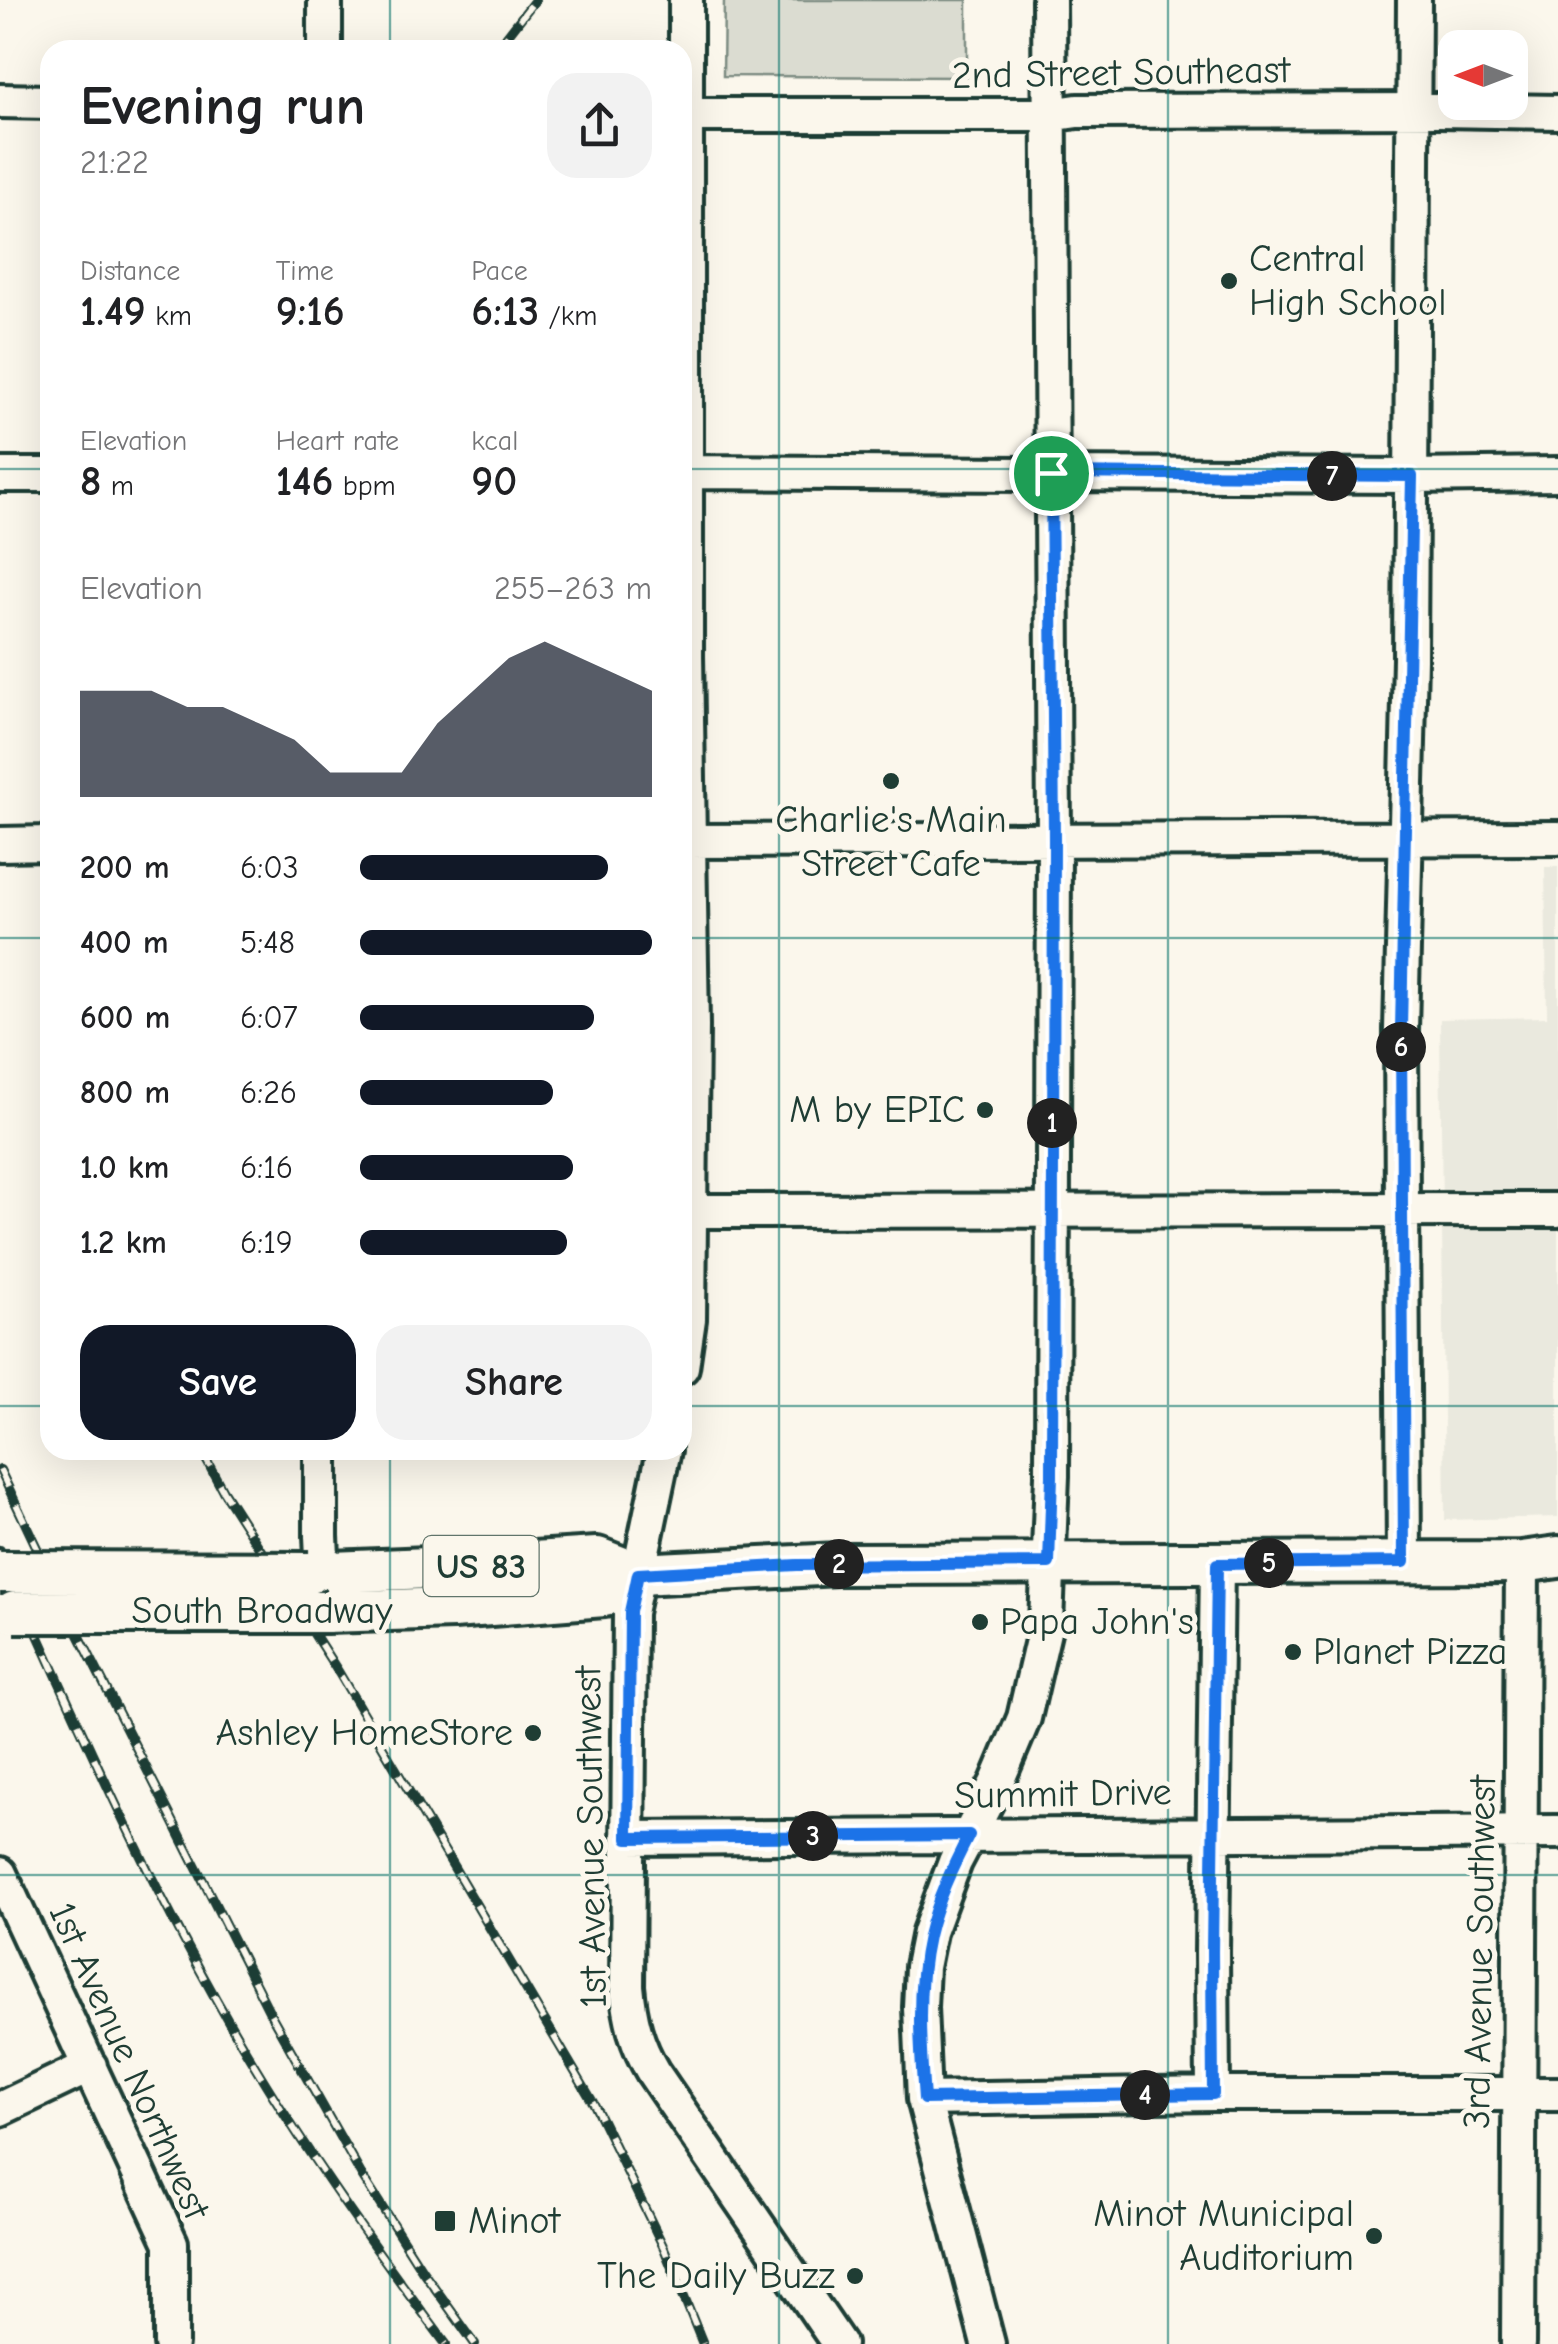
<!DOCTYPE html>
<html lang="en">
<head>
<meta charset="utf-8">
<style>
	:root { --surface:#fff; --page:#f2f2f2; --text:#202124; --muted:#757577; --accent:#111827 }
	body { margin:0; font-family:"Comic Neue",sans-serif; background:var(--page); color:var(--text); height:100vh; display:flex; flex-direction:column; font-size:38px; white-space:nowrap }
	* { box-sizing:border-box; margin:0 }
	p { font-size:32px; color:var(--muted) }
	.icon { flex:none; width:55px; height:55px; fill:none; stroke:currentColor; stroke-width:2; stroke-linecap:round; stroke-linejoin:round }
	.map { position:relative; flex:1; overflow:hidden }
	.sheet { position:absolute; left:40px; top:40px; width:652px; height:1420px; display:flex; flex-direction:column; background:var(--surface); border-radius:30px; box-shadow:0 10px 40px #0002 }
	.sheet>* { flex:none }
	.needle { width:65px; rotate:270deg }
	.tools { position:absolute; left:1438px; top:30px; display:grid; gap:20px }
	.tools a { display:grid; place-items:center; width:90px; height:90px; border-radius:20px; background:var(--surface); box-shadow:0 10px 40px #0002; font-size:50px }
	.pin { position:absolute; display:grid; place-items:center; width:85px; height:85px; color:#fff; margin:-42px; border:5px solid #fff; border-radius:50%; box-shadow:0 2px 10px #0007 }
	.km { position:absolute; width:50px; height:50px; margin:-25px; border-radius:50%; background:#222; color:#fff; font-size:28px; line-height:50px; text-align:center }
	.round { display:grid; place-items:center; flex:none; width:105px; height:105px; border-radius:30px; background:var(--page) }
	.head { display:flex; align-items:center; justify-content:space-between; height:170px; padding:0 40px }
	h1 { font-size:55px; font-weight:600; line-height:75px }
	.figures { display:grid; grid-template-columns:repeat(3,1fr); gap:15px; height:170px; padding:10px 40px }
	.figures div { display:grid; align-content:center }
	.figures b { font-size:42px; font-weight:600 }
	.figures small { font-size:28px; font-weight:400 }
	.figures p { font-size:28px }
	.chart { height:280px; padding:20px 40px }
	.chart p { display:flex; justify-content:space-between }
	.chart svg { width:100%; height:180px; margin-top:10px; fill:var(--accent); opacity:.7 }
	.primary-button { display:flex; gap:20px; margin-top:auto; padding:20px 40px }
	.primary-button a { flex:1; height:115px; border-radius:30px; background:var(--accent); color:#fff; font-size:40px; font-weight:600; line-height:115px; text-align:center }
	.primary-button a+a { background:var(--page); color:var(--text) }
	ul { padding:0 40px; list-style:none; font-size:32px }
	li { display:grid; grid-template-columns:160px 120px 1fr; align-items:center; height:75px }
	li i { height:25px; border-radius:12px; background:var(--accent) }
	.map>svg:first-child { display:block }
	.built { fill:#eae9de }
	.green { fill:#dbdcd1; stroke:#7d8c82; stroke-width:2.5 }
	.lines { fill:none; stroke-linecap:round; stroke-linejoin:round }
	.minor-casing { stroke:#1f3d34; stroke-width:40 }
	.major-casing { stroke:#1f3d34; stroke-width:48 }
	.minor { stroke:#fbf7ec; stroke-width:32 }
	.major { stroke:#fbf7ec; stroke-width:40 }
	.rail-casing { stroke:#1f3d34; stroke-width:10 }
	.rail { stroke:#fbf7ec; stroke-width:6; stroke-dasharray:19; stroke-linecap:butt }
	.major-bridge-casing { stroke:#1f3d34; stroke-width:48; stroke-linecap:butt }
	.major-bridge { stroke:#fbf7ec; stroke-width:40 }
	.route-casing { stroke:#fff; stroke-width:20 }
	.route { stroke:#1a73e8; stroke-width:12 }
	.grid { fill:none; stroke:#0f766e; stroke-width:2.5; stroke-opacity:0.55 }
	.poi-dot { fill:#1f3d34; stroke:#fbf7ec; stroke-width:4 }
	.labels { text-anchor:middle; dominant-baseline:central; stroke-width:10; stroke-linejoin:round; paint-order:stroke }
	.shield { fill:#fbf7ec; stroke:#61756b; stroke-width:2.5 }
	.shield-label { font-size:35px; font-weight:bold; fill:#1f3d34 }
	.street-label { font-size:38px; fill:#1f3d34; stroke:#fbf7ec }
	.poi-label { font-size:38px; fill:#1f3d34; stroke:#fbf7ec; text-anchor:start }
</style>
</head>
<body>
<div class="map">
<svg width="1558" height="2344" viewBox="0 0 1558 2344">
	<rect width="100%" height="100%" fill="#fbf7ec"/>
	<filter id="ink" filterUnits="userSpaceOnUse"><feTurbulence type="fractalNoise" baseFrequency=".01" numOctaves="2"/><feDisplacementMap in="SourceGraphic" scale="20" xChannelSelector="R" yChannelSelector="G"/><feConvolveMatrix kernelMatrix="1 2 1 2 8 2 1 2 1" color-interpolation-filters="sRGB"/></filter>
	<g filter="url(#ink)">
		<!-- built -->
		<path class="built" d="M 1545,867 L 1558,867 L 1558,1517 L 1445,1520 L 1440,1019 L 1547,1017 Z"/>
		<!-- green -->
		<path class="green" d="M 724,0 L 967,0 L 967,77 L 723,76 Z"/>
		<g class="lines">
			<defs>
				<path id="minor" d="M 325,0 L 325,50
					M 0,101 L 50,102
					M 685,115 L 1050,115 L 1077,111 L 1440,110 L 1558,112
					M 682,472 L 1412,476 L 1558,474
					M 0,475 L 50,475
					M 682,841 L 1558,838
					M 0,844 L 50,843
					M 682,1211 L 1558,1210
					M 682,1367 L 689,1319 L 692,1026 L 686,656 L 686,0
					M 321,1450 L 321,1536 L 324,1597
					M 664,1450 L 630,1613 L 627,1986 C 630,2018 636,2044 653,2072 L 839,2344
					M 1404,1563 L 1401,1030 L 1410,659 L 1414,0
					M 628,1838 L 1558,1832
					M 0,1874 L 171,2243 L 171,2344
					M 1213,2094 L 1212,1952 L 1217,1564
					M 924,2099 L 1213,2094 L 1558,2094
					M 0,2109 L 90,2066
					M 988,2344 L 924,2099 L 920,2007 L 922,1967 L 929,1932 L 955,1862 L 997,1782 L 1024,1718 L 1046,1623 L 1052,1476 L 1054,840 L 1049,0
					M 1518,2344 L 1522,1562"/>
				<path id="major" d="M 309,1573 L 452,1567 L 597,1558 L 638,1574 L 839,1564 L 1522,1562 L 1558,1557
					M 326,1612 L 453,1608 L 604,1596 L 638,1574"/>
			</defs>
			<!-- minor casing -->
			<use href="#minor" class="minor-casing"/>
			<!-- major casing -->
			<use href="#major" class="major-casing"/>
			<!-- minor -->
			<use href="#minor" class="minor"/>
			<!-- major -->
			<use href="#major" class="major"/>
			<defs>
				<path id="rail" d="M 496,50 L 535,0
					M 50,881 L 50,983
					M 201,1450 L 223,1491 L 339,1673 L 594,2104 L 664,2248 L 703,2344
					M 0,1470 L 64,1605 L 270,2013 L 362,2176 L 422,2270 L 475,2344
					M 0,1550 C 79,1726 156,1903 256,2068 C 314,2164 379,2254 446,2344"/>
			</defs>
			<!-- rail casing -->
			<use href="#rail" class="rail-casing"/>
			<!-- rail -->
			<use href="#rail" class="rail"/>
			<defs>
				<path id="major-bridge" d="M 0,1572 L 309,1573
					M 15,1612 L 326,1612"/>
			</defs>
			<!-- major-bridge casing -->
			<use href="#major-bridge" class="major-bridge-casing"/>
			<!-- major-bridge -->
			<use href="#major-bridge" class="major-bridge"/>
		</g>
	</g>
	<g class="lines" filter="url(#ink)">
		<defs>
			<path id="route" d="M 1051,473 L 1412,476 L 1401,1030 L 1404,1562 L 1217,1564 L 1212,1952 L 1213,2094 L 924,2099 C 920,2045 916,1989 928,1936 C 936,1901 953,1866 969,1835 L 628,1838 L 630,1612 L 638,1574 L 797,1565 L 1049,1563 L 1052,1476 L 1054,840 Z"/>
		</defs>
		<!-- route casing -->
		<use href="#route" class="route-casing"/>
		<!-- route -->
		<use href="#route" class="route"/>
	</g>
	<!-- grid -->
	<path class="grid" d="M 390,0 L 390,50M 779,0 L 779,2344M 1168,0 L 1168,2344M 0,469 L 50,469M 682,469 L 1558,469M 0,938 L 50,938M 682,938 L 1558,938M 0,1406 L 50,1406M 682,1406 L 1558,1406M 390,1450 L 390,2344M 0,1875 L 1558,1875"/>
	<!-- markers -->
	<g class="poi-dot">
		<circle cx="1229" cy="281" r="10"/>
		<circle cx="891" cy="781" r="10"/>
		<circle cx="985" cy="1110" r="10"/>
		<circle cx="980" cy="1622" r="10"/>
		<circle cx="1293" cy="1652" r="10"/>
		<circle cx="533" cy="1733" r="10"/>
		<rect x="433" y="2209" width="24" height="24" rx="5"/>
		<circle cx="1374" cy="2236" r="10"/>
		<circle cx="855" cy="2276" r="10"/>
	</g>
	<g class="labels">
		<!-- shield labels -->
		<rect class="shield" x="423.5" y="1536" width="115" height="60" rx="8"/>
		<g class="shield-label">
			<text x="481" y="1566">US 83</text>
		</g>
		<!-- street labels -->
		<g class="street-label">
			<text transform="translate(1121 73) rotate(-1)">2nd Street Southeast</text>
			<text x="262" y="1611">South Broadway</text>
			<text transform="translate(1063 1794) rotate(-1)">Summit Drive</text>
			<text transform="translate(591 1837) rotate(-91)">1st Avenue Southwest</text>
			<text transform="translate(1480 1952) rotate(-89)">3rd Avenue Southwest</text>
			<text transform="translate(129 2061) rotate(66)">1st Avenue Northwest</text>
		</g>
		<!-- poi labels -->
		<g class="poi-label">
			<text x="1249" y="259">Central<tspan x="1249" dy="44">High School</tspan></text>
			<text x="891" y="820" text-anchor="middle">Charlie's Main<tspan x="891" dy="44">Street Cafe</tspan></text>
			<text x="965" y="1110" text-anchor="end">M by EPIC</text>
			<text x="1000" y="1622">Papa John's</text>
			<text x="1313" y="1652">Planet Pizza</text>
			<text x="513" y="1733" text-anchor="end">Ashley HomeStore</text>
			<text x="1354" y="2214" text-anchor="end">Minot Municipal<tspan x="1354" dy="44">Auditorium</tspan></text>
			<text x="468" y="2221">Minot</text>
			<text x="835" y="2276" text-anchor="end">The Daily Buzz</text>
		</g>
	</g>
</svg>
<div class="tools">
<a><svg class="needle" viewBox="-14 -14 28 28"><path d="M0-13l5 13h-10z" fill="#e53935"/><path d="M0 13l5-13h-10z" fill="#757577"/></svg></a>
</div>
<div class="pin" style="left:1051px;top:473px;background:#1e9e55"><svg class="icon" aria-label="arrive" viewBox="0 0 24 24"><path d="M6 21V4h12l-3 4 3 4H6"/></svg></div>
<b class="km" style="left:1052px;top:1123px">1</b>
<b class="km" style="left:839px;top:1564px">2</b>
<b class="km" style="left:813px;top:1836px">3</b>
<b class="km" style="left:1145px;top:2095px">4</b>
<b class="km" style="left:1269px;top:1563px">5</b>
<b class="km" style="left:1401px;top:1047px">6</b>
<b class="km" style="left:1332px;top:476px">7</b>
<section class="sheet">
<div class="head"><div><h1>Evening run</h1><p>21:22</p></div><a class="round"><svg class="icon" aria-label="share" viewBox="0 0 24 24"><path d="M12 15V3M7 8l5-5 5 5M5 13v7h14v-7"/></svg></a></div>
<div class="figures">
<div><p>Distance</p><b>1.49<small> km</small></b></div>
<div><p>Time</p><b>9:16</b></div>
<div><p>Pace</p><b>6:13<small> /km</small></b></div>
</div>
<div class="figures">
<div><p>Elevation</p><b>8<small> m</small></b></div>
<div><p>Heart rate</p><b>146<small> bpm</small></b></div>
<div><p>kcal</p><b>90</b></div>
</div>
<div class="chart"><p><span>Elevation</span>255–263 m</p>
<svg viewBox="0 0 160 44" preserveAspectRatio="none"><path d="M0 44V18L10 18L20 18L30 22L40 22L50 26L60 30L70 38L80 38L90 38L100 26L110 18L120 10L130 6L140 10L150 14L160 18V44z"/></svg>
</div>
<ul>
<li><b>200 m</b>6:03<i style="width:85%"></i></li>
<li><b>400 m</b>5:48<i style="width:100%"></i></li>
<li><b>600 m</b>6:07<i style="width:80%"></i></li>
<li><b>800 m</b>6:26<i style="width:66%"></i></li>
<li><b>1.0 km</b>6:16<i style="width:73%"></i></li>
<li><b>1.2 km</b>6:19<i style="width:71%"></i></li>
</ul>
<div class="primary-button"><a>Save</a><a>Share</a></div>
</section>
</div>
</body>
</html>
